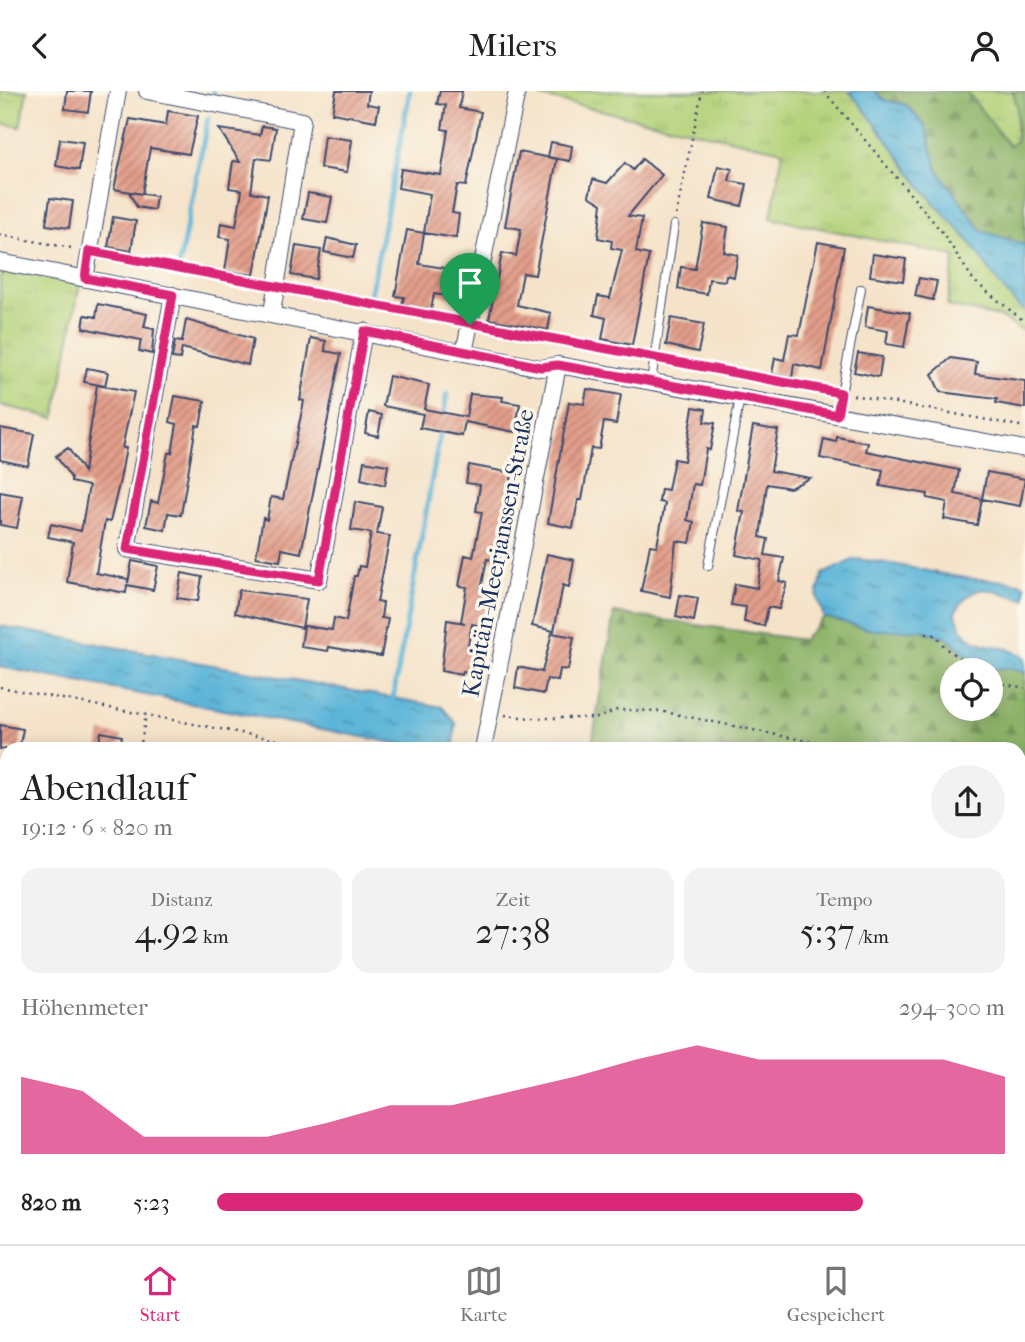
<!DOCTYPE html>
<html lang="de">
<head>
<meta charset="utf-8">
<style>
	:root { --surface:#fff; --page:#f2f2f2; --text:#222; --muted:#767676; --line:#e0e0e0; --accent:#db2777 }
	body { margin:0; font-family:"IM FELL French Canon",serif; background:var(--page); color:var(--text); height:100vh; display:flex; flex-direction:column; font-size:26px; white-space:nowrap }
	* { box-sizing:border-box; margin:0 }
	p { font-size:23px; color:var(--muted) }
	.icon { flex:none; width:38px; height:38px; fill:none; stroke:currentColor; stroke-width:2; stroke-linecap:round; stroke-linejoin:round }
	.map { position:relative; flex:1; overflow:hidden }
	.sheet { position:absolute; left:0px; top:651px; width:1026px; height:502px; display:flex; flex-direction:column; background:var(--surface); border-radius:21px 21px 0 0; box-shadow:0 4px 18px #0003 }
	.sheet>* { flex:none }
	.tools { position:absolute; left:940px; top:567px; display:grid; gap:14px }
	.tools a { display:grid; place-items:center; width:63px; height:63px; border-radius:50%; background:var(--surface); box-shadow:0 4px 18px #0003; font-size:35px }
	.pin { position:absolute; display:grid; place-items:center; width:60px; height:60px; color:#fff; margin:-72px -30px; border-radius:50% 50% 50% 0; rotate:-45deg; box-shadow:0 0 7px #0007 }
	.pin .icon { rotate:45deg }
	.round { display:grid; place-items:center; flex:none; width:74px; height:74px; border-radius:37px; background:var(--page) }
	.head { display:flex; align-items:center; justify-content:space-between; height:119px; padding:0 21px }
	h1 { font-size:38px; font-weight:600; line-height:52px }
	.stats { display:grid; grid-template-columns:repeat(3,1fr); gap:10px; height:119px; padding:7px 21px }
	.stats div { display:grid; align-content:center; border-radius:18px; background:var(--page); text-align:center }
	.stats b { font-size:35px; font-weight:600 }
	.stats small { font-size:19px; font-weight:400 }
	.stats p { font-size:19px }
	.chart { height:196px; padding:14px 21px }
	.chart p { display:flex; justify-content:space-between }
	.chart svg { width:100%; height:126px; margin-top:7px; fill:var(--accent); opacity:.7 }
	ul { padding:0 21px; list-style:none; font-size:23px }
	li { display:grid; grid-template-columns:112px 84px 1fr; align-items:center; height:52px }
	li i { height:18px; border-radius:9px; background:var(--accent) }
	header { display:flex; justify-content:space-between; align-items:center; height:91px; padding:0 21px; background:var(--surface); font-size:32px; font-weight:600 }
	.dock { display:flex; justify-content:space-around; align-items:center; height:98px; border-top:2px solid var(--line); background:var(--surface); font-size:19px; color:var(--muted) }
	.dock a { display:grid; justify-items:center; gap:4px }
	.dock .current { color:var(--accent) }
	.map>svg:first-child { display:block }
	.grass { fill:url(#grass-tufts); stroke:#66806b; stroke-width:2 }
	.forest { fill:url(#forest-firs); stroke:#547163; stroke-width:2 }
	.water { fill:url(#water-ripples); stroke:#3b729b; stroke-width:2 }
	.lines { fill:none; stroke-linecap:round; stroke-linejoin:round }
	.stream { stroke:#5bb5d8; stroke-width:5 }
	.building { fill:url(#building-hatch) }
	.service-casing { stroke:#3c4a6e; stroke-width:10 }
	.minor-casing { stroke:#3c4a6e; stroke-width:18 }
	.path { stroke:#3c4a6e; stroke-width:2.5; stroke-dasharray:2 5; stroke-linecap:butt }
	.service { stroke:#fff; stroke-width:8 }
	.minor { stroke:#fff; stroke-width:16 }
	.route-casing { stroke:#fff; stroke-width:14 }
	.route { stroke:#db2777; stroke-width:9 }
	.labels { text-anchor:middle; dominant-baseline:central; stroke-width:7; stroke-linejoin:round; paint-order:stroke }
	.street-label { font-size:24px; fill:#1b2f5e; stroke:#fbf7ec }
</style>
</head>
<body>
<header><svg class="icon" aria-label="back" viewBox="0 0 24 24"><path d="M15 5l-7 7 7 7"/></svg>Milers<svg class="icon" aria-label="person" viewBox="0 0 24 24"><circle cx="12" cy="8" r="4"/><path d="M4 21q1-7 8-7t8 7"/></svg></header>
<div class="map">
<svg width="1025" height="1153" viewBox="0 0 1025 1153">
	<defs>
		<pattern id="grass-tufts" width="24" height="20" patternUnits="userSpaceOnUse" patternTransform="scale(1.75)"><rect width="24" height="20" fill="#b2d178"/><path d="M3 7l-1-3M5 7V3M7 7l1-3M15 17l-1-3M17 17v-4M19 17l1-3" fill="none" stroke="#98b46a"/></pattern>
		<pattern id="forest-firs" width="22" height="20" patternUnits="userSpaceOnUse" patternTransform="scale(1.75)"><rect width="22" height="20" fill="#8db368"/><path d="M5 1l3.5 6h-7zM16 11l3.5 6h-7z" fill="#729259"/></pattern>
		<pattern id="water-ripples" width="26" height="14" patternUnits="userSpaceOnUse" patternTransform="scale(1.75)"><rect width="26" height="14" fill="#5bb5d8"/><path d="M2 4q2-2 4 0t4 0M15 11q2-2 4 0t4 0" fill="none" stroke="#4a94b2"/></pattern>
		<pattern id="building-hatch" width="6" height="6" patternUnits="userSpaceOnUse" patternTransform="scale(1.75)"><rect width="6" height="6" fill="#e39e8a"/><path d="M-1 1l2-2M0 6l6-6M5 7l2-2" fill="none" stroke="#b78174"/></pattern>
	</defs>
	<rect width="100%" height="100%" fill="#fbf7ec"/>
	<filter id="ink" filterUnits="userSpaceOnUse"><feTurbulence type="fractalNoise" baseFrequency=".0143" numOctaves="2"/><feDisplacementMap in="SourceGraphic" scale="14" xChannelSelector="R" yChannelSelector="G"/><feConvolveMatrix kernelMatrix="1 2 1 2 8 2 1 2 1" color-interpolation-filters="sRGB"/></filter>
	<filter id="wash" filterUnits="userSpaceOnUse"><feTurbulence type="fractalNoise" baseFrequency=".00686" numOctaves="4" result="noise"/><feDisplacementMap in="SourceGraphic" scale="28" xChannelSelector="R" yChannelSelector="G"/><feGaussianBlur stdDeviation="1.57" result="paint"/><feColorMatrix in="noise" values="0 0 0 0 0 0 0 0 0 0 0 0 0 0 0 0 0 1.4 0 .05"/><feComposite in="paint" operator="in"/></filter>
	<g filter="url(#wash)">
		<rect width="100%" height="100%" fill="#f5e3c9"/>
		<!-- grass -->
		<path class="grass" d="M 0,0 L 27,0 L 20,36 L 0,32 Z
			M 541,0 L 849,0 C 876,30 897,65 923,98 C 938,118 957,135 972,154 C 990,177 1004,201 1025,221 L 1025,241 L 999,226 L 947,215 L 955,165 L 771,127 L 783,60 L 541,6 Z
			M 966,0 L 1013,0 L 1017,15 L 1016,50 L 1009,55 Z
			M 0,178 L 80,192 L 55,327 L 0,314 Z"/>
		<!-- forest -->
		<path class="forest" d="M 875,0 L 966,0 L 1009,55 L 1016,50 L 1017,15 L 1013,0 L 1025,0 L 1025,154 L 982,140 L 937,78 L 926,36 L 906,14 L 884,9 Z
			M 614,522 L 803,549 L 824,526 L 873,539 L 921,539 L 947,546 L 985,579 L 952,579 L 952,618 L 990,618 L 991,580 L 1007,577 L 1025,581 L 1025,739 L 1019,738 L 1018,658 L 591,658 Z"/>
		<!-- water -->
		<path class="water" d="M 849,0 L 875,0 L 884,9 L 906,14 L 926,36 L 937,78 L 982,140 L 1025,154 L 1025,221 C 1003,203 989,177 972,154 C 957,135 938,118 923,98 C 897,65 876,30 849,0 Z
			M 855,468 C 896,471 935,484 976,488 C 993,490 1008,488 1025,494 L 1025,508 C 991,501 978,485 955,521 C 969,567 992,545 1025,566 L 1025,581 L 1007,577 L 985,579 L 947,546 L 921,539 L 873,539 L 824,526 L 817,505 L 823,483 Z
			M 0,535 L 442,616 L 456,632 L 454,653 L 440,658 L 425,658 L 0,576 Z"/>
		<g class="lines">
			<!-- stream -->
			<path class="stream" d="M 212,5 L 213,0
				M 179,174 L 208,27
				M 369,212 L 410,0
				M 393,607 L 447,303"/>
		</g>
		<g id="blocks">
			<!-- building -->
			<path class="building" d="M 67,0 L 91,0 L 88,21 L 65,18 Z
				M 336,0 L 369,0 L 367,13 L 379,15 L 376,30 L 332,22 Z
				M 440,0 L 462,0 L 459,17 L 481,21 L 466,95 L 457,94 L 452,122 L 459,123 L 456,147 L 424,142 L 430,103 L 398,97 L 401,78 L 441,84 L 448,39 L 442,38 L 446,14 L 437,13 Z
				M 168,20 L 198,25 L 189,63 L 150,57 L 142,103 L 114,98 L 130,28 L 166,34 Z
				M 262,35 L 276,37 L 271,69 L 256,67 L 251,101 L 268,104 L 254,184 L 225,180 L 230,148 L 219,146 L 221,132 L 236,135 L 242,99 L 229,97 L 233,70 L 240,71 L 219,38 L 260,44 Z
				M 324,45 L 352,49 L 347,81 L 320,77 Z
				M 60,48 L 83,51 L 79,79 L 56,75 Z
				M 551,51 L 572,55 L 570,70 L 548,66 Z
				M 519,61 L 557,68 L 535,184 L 523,182 L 517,214 L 551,222 L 548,239 L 489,228 L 502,162 L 516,165 L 521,138 L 505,135 Z
				M 642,68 L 662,84 L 628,125 L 642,127 L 636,161 L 649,164 L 632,254 L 602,248 L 606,227 L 594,224 L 598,205 L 610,207 L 622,159 L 611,157 L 612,150 L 598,147 L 602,113 L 589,105 L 593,88 L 607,92 L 625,72 L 633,79 Z
				M 718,75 L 732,78 L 729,90 L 747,93 L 742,115 L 711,108 Z
				M 129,101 L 156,105 L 154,119 L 137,116 Z
				M 308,102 L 332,106 L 327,132 L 303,128 Z
				M 50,107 L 73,110 L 69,137 L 46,134 Z
				M 113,126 L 136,130 L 131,160 L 108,156 Z
				M 703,132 L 728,136 L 724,161 L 738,164 L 734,186 L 726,184 L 725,190 L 709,188 L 707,203 L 678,198 L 681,176 L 695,178 Z
				M 407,139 L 424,142 L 419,173 L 457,179 L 452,206 L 434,203 L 431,219 L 402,214 L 404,206 L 395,205 Z
				M 327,147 L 356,154 L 353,167 L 324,161 Z
				M 818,151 L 844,156 L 822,279 L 794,273 L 792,287 L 772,283 L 775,267 L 784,269 L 789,243 L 799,244 Z
				M 296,155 L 321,159 L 316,188 L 291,184 Z
				M 873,163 L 906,168 L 903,190 L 870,185 Z
				M 919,187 L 937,190 L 933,209 L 915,205 Z
				M 98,213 L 147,223 L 144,236 L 154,238 L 152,263 L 139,260 L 141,249 L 83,237 L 85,224 L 96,226 Z
				M 868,215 L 910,222 L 904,256 L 886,253 L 888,240 L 865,236 Z
				M 671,227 L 704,233 L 698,261 L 666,254 Z
				M 186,229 L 253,248 L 248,274 L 182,257 L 180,268 L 172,267 L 175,250 L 182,251 Z
				M 311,247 L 326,250 L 325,260 L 341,263 L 301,462 L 282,458 L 280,470 L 256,466 L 263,427 L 267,429 L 271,406 L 283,408 L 304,310 L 300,309 Z
				M 858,262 L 882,266 L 879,286 L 854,281 Z
				M 951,267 L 977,271 L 975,283 L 1025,290 L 1025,317 L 996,312 L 997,308 L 940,301 L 932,283 Z
				M 87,277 L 108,281 L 105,295 L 84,291 Z
				M 389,285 L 429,294 L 424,318 L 466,326 L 470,303 L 503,306 L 502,310 L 520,313 L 515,341 L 465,331 L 462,345 L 420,337 L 423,323 L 383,315 Z
				M 97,294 L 134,301 L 122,357 L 126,357 L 120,389 L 110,431 L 105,430 L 96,482 L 128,488 L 128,492 L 132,470 L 158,475 L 153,499 L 127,494 L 126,502 L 67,491 L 73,451 L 48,446 L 51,433 L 81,440 L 89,395 L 71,391 L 71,387 L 56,365 L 68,357 L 84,381 Z
				M 587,298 L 621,304 L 616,333 L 604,331 L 599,358 L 591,357 L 582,409 L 578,409 L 573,437 L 548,432 L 569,311 L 584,313 Z
				M 175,305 L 205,310 L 200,335 L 196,334 L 181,424 L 168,422 L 165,439 L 146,435 L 151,410 L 158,412 L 168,362 L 172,362 L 177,333 L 170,331 Z
				M 693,316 L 706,318 L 704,331 L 715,332 L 710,359 L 706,358 L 700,394 L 693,393 L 687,429 L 694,431 L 690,452 L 676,450 L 670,506 L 641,500 L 650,454 L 657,455 L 665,412 L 659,411 L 661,398 L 668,399 L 674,368 L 684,370 Z
				M 369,321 L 382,324 L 378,345 L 365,342 Z
				M 753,335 L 778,339 L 771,380 L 810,387 L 790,397 L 767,393 L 760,446 L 768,448 L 765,464 L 784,467 L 779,490 L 787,492 L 779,518 L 768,516 L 764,535 L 744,531 L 746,516 L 731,514 L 735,493 L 757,497 L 762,469 L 736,464 L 744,421 L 738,420 Z
				M 0,337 L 34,343 L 28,375 L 0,369 Z
				M 837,346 L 868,352 L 866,360 L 959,379 L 955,403 L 982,408 L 977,434 L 944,428 L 947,411 L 927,407 L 928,403 L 880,395 L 883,379 L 820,367 L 824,348 L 836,351 Z
				M 364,370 L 388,374 L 385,394 L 361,388 Z
				M 469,374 L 512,382 L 499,470 L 487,468 L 481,499 L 494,501 L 488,535 L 472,533 L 467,559 L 479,561 L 476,583 L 463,581 L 462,584 L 441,580 L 447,529 L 465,532 L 461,531 L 467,496 L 459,495 L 465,464 L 473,466 L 482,421 L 476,420 L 480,394 L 466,392 Z
				M 987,381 L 1025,388 L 1020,415 L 982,408 Z
				M 0,401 L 23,405 L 17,437 L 0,434 Z
				M 355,411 L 382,416 L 377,443 L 390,445 L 377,511 L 383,512 L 381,527 L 388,528 L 381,565 L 329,556 L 328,560 L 301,556 L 304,535 L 332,539 L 334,527 L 346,530 L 354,485 L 357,485 L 359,475 L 365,476 L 371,442 L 351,439 Z
				M 547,463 L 574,469 L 569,496 L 563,494 L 554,540 L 532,535 Z
				M 182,482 L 202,486 L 198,510 L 177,507 Z
				M 239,499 L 307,508 L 302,537 L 235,522 Z
				M 680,504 L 698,507 L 694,530 L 676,526 Z
				M 552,542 L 574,546 L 568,579 L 560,578 L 558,590 L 547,588 L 544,603 L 515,597 L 518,576 L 542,581 Z
				M 0,634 L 23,638 L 19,658 L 0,658 Z
				M 101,641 L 122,645 L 120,658 L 98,658 Z"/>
		</g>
	</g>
	<g filter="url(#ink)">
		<use href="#blocks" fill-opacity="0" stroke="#3c4a6e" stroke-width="2"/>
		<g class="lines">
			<defs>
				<path id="service" d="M 651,291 L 674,134
					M 837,324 L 861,198
					M 708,475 L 740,307
					M 958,1153 L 959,1146"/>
				<path id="minor" d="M 147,0 L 302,30 L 272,222
					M 0,171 L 541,277 L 558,274 L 1025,358
					M 85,187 L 118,0
					M 173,204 L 127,458 L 319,489 L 364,240
					M 464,262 L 517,0
					M 483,658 L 558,274
					M 0,980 L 7,981
					M 885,1146 L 920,1153
					M 139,1153 L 140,1146
					M 310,1153 L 311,1146
					M 488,1153 L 489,1146
					M 666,1153 L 667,1146
					M 844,1153 L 845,1146"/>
			</defs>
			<!-- service casing -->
			<use href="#service" class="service-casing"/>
			<!-- minor casing -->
			<use href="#minor" class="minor-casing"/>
			<!-- path -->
			<path class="path" d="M 824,0 L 942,141 L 974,190 L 1025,231
				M 676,124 L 702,0
				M 0,144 L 72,157
				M 106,164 L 261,194
				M 292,200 L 454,231
				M 484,237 L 643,265
				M 667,269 L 829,300
				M 853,304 L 1025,336
				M 926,543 L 936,544 L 945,557 L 976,579
				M 990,590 L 1025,597
				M 0,596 L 325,658
				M 505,624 L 529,627 L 597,627 L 617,619 L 660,620 L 846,658
				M 140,658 L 146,624
				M 1018,686 L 1025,688
				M 1018,861 L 1025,850"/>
			<!-- service -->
			<use href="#service" class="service"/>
			<!-- minor -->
			<use href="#minor" class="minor"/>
		</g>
	</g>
	<g class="lines" filter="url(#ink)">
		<defs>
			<path id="route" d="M 89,160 L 841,302 L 837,324 L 558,274 L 541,276 L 364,240 L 319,489 L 127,458 L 173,204 L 85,187 Z"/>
		</defs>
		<!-- route casing -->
		<use href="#route" class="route-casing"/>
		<!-- route -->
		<use href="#route" class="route"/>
	</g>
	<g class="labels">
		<!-- street labels -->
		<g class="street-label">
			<text transform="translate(498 462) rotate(-79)">Kapitän-Meerjanssen-Straße</text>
		</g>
	</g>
</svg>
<div class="tools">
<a><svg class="icon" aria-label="locate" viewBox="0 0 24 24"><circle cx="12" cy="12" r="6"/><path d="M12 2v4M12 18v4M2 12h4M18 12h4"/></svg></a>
</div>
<div class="pin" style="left:470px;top:234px;background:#1e9e55"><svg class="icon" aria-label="arrive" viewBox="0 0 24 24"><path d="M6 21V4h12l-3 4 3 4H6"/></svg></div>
<section class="sheet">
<div class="head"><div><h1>Abendlauf</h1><p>19:12 · 6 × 820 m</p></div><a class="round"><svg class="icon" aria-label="share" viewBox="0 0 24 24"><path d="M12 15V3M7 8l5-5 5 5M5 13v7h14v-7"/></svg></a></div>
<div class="stats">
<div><p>Distanz</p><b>4.92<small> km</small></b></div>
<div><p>Zeit</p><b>27:38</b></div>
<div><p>Tempo</p><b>5:37<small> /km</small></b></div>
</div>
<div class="chart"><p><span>Höhenmeter</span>294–300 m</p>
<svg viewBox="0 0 160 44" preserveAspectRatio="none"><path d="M0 44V17L10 22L20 38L30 38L40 38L50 33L60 27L70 27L80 22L90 17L100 11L110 6L120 11L130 11L140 11L150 11L160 17V44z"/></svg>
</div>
<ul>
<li><b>820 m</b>5:23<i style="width:82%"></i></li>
</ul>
</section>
</div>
<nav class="dock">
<a class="current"><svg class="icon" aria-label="home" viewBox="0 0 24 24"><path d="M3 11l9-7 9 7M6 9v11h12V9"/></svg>Start</a>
<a><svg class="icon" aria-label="map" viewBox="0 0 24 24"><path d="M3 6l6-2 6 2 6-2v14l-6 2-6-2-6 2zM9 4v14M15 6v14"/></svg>Karte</a>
<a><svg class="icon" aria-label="saved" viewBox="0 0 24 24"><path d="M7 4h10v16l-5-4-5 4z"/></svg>Gespeichert</a>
</nav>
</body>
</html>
